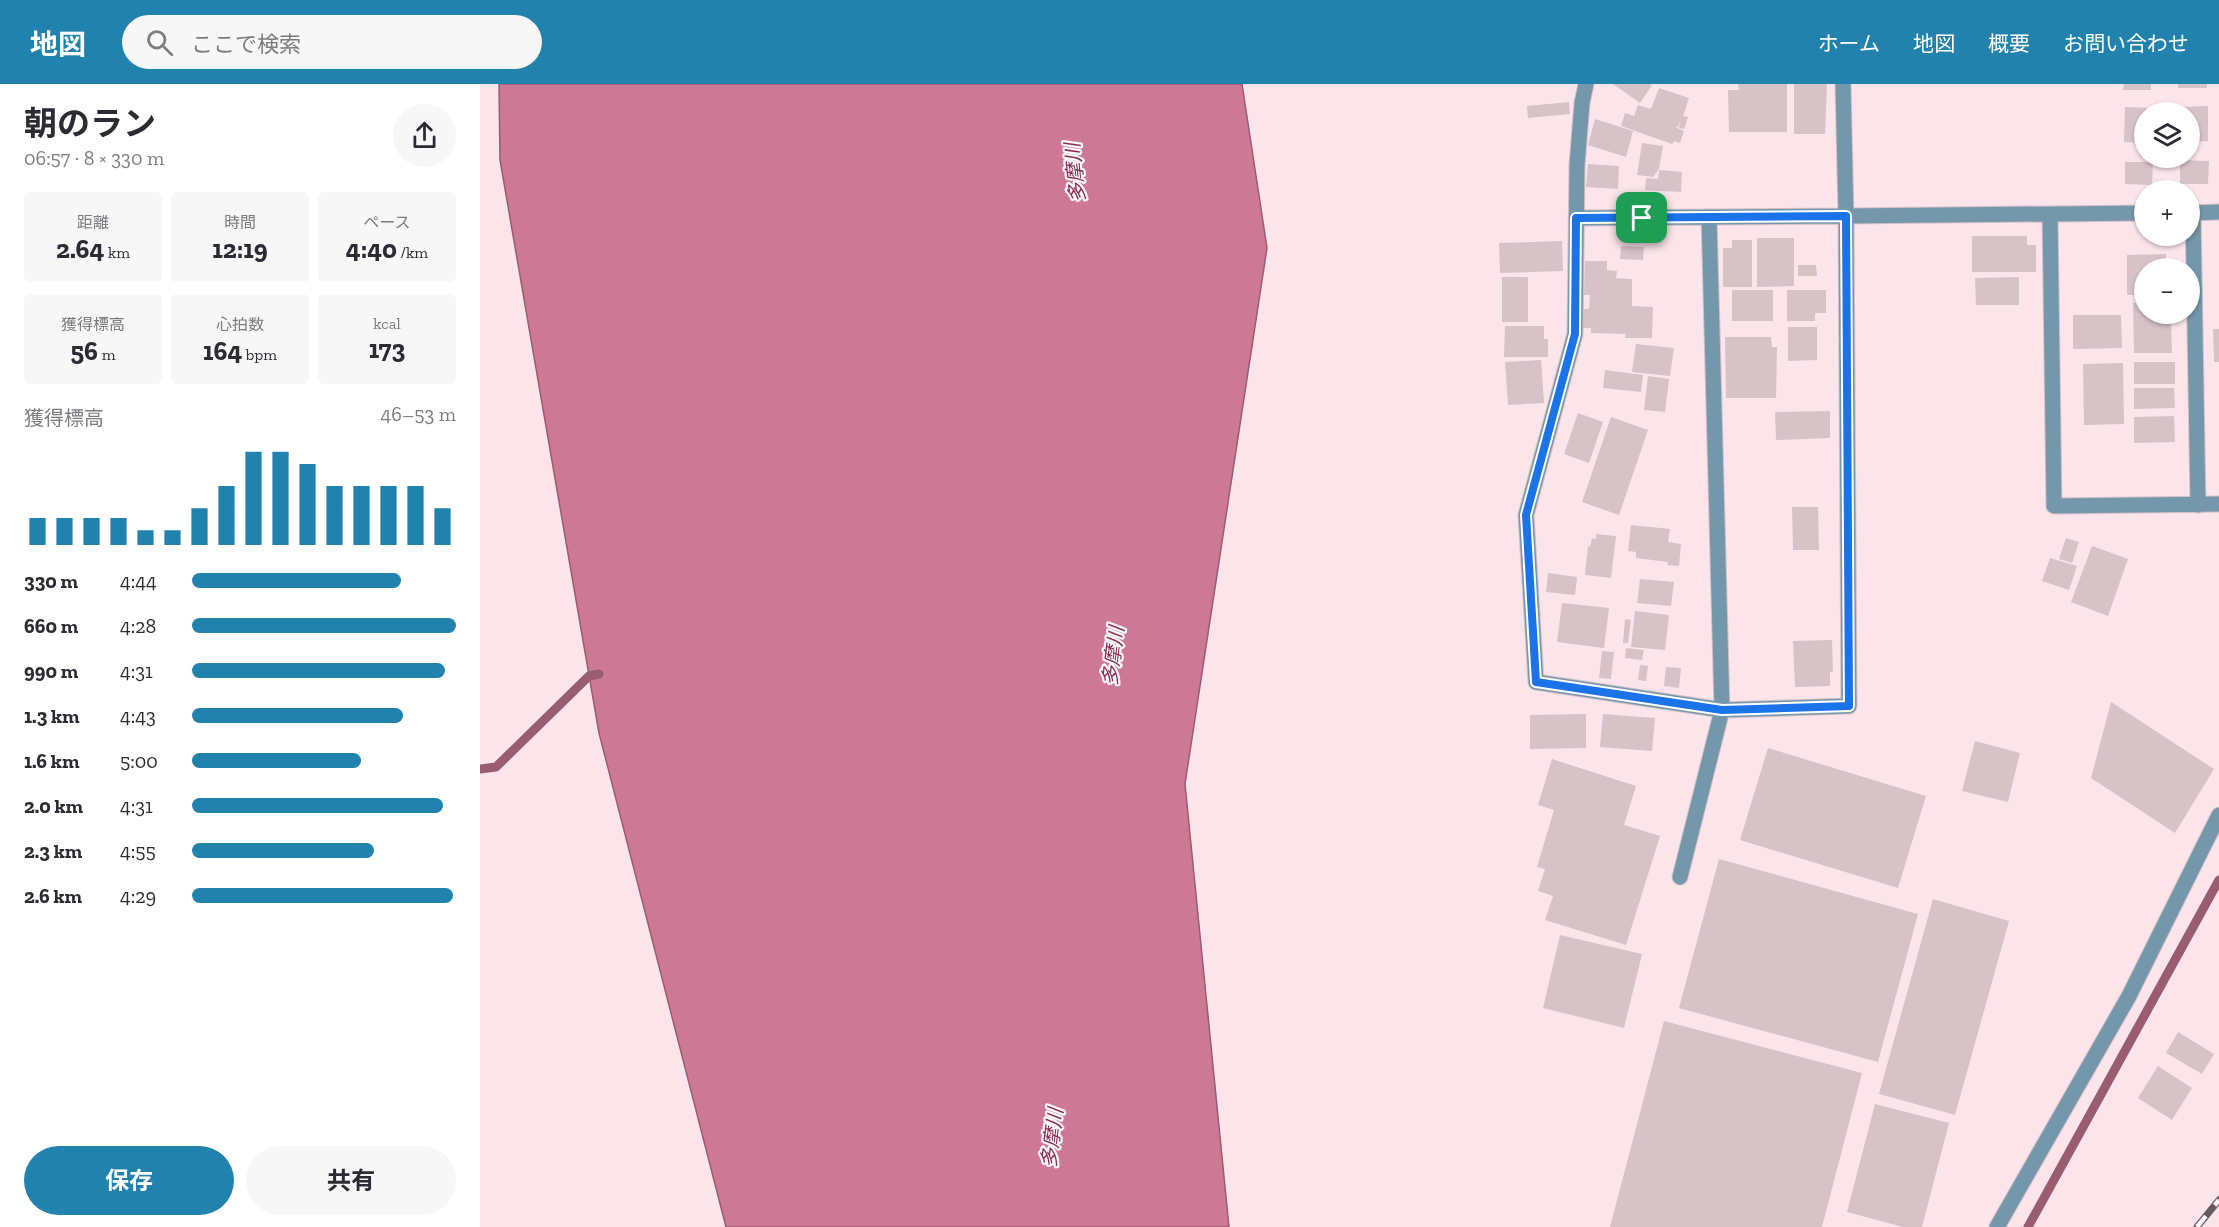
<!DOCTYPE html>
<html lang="ja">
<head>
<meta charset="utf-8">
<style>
	:root { --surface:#fff; --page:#f7f7f7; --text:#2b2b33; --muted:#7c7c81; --accent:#2182ad }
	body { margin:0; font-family:"Zilla Slab","Noto Sans JP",serif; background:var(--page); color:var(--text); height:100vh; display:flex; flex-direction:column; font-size:22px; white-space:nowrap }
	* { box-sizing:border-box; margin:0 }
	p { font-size:20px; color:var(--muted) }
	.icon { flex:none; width:33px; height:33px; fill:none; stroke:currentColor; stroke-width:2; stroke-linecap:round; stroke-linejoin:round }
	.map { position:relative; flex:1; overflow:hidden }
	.side { display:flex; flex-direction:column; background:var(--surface); width:480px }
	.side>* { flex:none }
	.tools { position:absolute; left:1654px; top:18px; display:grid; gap:12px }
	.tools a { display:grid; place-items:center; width:66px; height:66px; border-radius:50%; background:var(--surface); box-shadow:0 2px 4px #0004; font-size:30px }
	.pin { position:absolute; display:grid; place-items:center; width:51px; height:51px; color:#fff; margin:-26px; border-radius:12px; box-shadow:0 3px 9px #0006 }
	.round { display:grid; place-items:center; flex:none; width:63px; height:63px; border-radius:32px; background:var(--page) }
	.head { display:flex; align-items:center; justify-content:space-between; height:102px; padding:0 24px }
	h1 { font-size:33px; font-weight:700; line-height:45px }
	.stats { display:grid; grid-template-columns:repeat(3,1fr); gap:9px; height:102px; padding:6px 24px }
	.stats div { display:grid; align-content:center; border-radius:6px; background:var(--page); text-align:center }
	.stats b { font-size:26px; font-weight:700 }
	.stats small { font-size:16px; font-weight:400 }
	.stats p { font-size:16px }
	.chart { height:168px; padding:12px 24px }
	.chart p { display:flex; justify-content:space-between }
	.chart svg { width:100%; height:108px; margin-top:6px; stroke:var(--accent); stroke-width:6 }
	.action { display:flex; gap:12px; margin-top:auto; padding:12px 24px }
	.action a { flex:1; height:69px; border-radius:36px; background:var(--accent); color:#fff; font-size:24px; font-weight:700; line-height:69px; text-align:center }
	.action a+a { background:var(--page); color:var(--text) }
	ul { padding:0 24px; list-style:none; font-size:20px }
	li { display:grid; grid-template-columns:96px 72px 1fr; align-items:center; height:45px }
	li i { height:15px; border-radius:8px; background:var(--accent) }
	header { display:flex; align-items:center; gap:36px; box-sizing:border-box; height:84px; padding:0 30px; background:var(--accent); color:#fff }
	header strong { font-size:28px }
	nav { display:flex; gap:33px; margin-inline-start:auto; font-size:21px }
	.search { width:420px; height:54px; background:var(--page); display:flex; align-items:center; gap:15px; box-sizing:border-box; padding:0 21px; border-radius:33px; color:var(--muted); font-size:22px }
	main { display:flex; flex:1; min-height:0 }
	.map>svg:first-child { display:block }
	.water { fill:#cd7995; stroke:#995c70; stroke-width:1.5 }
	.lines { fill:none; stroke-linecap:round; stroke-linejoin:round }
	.stream { stroke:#995c70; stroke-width:9 }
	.building { fill:#d7c2c8 }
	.minor-casing { stroke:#d4c0c6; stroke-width:17 }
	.minor { stroke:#7497ab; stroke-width:15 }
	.rail-casing { stroke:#675b5f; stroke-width:7 }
	.rail { stroke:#fcf8f9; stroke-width:4.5; stroke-dasharray:14; stroke-linecap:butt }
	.route-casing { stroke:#fff; stroke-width:12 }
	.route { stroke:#1a73e8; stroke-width:8 }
	.labels { text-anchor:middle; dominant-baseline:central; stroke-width:4.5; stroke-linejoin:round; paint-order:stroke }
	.water-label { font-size:20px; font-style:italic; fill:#8b2852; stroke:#fcf8f9 }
</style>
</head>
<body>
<header>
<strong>地図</strong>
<div class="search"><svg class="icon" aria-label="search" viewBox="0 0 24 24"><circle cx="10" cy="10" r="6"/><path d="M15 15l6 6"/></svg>ここで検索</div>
<nav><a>ホーム</a><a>地図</a><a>概要</a><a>お問い合わせ</a></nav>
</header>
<main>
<section class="side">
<div class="head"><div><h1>朝のラン</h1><p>06:57 · 8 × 330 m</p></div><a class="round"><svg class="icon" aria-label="share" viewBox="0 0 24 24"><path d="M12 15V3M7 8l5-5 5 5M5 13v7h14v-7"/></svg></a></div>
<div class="stats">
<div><p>距離</p><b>2.64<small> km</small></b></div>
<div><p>時間</p><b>12:19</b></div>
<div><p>ペース</p><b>4:40<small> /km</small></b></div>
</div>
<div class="stats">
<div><p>獲得標高</p><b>56<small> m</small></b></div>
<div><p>心拍数</p><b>164<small> bpm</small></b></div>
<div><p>kcal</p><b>173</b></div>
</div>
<div class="chart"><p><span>獲得標高</span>46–53 m</p>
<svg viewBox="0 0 160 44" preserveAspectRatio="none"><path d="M5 44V33M15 44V33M25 44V33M35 44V33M45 44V38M55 44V38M65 44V29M75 44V20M85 44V6M95 44V6M105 44V11M115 44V20M125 44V20M135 44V20M145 44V20M155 44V29"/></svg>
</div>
<ul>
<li><b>330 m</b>4:44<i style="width:79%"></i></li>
<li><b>660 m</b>4:28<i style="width:100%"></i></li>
<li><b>990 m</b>4:31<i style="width:96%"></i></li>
<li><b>1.3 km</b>4:43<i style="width:80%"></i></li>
<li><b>1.6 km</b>5:00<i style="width:64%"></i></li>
<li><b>2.0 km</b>4:31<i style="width:95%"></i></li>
<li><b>2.3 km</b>4:55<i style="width:69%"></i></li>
<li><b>2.6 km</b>4:29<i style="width:99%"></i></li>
</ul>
<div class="action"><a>保存</a><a>共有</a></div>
</section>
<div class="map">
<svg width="1739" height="1143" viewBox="0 0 1739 1143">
	<rect width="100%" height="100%" fill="#fbe5eb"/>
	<!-- water -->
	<path class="water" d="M 19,0 L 762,0 L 787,164 L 705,700 L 749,1143 L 246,1143 L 119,649 L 20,76 Z"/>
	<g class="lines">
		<!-- stream -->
		<path class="stream" d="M 0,685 L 16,683 L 109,592 L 119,590
			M 1548,1143 L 1739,796"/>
	</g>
	<!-- building -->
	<path class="building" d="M 1133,0 L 1170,0 L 1172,1 L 1160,19 Z
		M 1258,0 L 1307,0 L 1307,48 L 1249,48 L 1248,6 L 1259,6 Z
		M 1314,0 L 1347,0 L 1345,50 L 1314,50 Z
		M 1644,0 L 1671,0 L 1671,6 L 1643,6 Z
		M 1698,0 L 1727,0 L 1727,4 L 1698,4 Z
		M 1179,4 L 1209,14 L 1203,32 L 1208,33 L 1204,45 L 1199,44 L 1200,37 L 1198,43 L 1195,43 L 1204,47 L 1200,59 L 1194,57 L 1192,60 L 1141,42 L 1145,29 L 1154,32 L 1158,21 L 1171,25 Z
		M 1089,18 L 1090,30 L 1048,34 L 1047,22 Z
		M 1728,22 L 1728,57 L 1710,58 L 1710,28 L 1699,28 L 1699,23 Z
		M 1645,23 L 1672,24 L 1672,28 L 1665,28 L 1665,59 L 1644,58 Z
		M 1115,35 L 1153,47 L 1146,73 L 1108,61 Z
		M 1162,59 L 1183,62 L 1179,85 L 1173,93 L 1157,91 Z
		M 1700,76 L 1729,77 L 1728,100 L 1700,100 Z
		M 1645,78 L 1673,78 L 1672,101 L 1645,100 Z
		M 1108,80 L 1139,82 L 1138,105 L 1106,103 Z
		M 1179,86 L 1202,88 L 1201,108 L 1165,106 L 1166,94 L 1178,95 Z
		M 1492,152 L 1547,152 L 1547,161 L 1556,161 L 1556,188 L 1492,188 Z
		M 1277,154 L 1314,154 L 1314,202 L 1277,203 Z
		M 1252,156 L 1272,156 L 1272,203 L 1243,203 L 1243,164 L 1252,164 Z
		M 1082,157 L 1083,187 L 1020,189 L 1019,159 Z
		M 1141,162 L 1164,163 L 1163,176 L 1140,175 Z
		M 1686,170 L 1686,184 L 1665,184 L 1665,211 L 1647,211 L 1647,171 Z
		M 1105,177 L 1127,177 L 1127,186 L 1137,187 L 1136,194 L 1152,195 L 1152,222 L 1173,223 L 1172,254 L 1145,254 L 1146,250 L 1111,249 L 1111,244 L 1103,244 L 1103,225 L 1109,225 L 1110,211 L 1104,211 Z
		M 1318,181 L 1336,181 L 1337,192 L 1318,192 Z
		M 1022,193 L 1048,193 L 1048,238 L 1022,238 Z
		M 1539,193 L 1539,221 L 1496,221 L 1495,194 Z
		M 1252,206 L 1293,206 L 1293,237 L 1252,237 Z
		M 1307,206 L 1346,206 L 1346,229 L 1335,229 L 1335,237 L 1307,237 Z
		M 1653,219 L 1665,219 L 1665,230 L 1691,230 L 1692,269 L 1654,269 Z
		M 1593,231 L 1641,231 L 1642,264 L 1593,265 Z
		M 1025,242 L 1064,242 L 1064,255 L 1068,255 L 1068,273 L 1024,273 Z
		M 1308,243 L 1337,243 L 1337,276 L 1308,277 Z
		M 1733,245 L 1739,245 L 1739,278 L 1734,278 Z
		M 1245,253 L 1291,253 L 1292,263 L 1297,263 L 1296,314 L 1246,314 Z
		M 1156,260 L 1194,264 L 1190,292 L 1152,288 Z
		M 1061,276 L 1064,319 L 1028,321 L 1025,278 Z
		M 1654,278 L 1695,278 L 1695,300 L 1654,300 Z
		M 1643,279 L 1644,340 L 1604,341 L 1603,280 Z
		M 1125,286 L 1163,291 L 1161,308 L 1123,304 Z
		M 1168,292 L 1189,295 L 1185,328 L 1164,326 Z
		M 1654,304 L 1694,304 L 1695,324 L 1654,325 Z
		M 1350,327 L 1350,354 L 1296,356 L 1295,328 Z
		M 1098,329 L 1123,338 L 1109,379 L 1084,370 Z
		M 1694,332 L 1695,358 L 1654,359 L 1654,333 Z
		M 1131,333 L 1168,346 L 1139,431 L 1102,418 Z
		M 1312,423 L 1338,423 L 1339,466 L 1313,466 Z
		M 1151,441 L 1190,445 L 1188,458 L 1201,460 L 1199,482 L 1187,481 L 1188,478 L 1156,474 L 1156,468 L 1148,467 Z
		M 1116,450 L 1136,452 L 1131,494 L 1105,491 L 1108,462 L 1110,463 L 1112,454 L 1116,455 Z
		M 1586,454 L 1599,458 L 1592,479 L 1579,475 Z
		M 1612,462 L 1648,475 L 1628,532 L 1591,518 Z
		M 1570,474 L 1597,482 L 1589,506 L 1562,497 Z
		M 1068,489 L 1097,493 L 1095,511 L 1066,508 Z
		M 1160,495 L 1194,498 L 1191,522 L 1157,519 Z
		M 1082,519 L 1129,524 L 1124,564 L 1077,558 Z
		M 1155,527 L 1189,531 L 1185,566 L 1151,563 Z
		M 1145,535 L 1151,536 L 1148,559 L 1143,559 Z
		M 1352,556 L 1353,588 L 1350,588 L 1350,602 L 1315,603 L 1313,557 Z
		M 1146,564 L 1164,566 L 1162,576 L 1145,574 Z
		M 1122,567 L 1134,568 L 1131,595 L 1119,594 Z
		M 1160,581 L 1168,582 L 1166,597 L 1158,596 Z
		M 1186,583 L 1201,584 L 1199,604 L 1184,602 Z
		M 1631,618 L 1734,685 L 1695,749 L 1611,694 Z
		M 1106,630 L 1106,664 L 1050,665 L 1050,631 Z
		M 1123,630 L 1175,634 L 1172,667 L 1120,663 Z
		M 1495,657 L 1540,669 L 1528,718 L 1482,707 Z
		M 1288,664 L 1446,712 L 1418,804 L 1260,756 Z
		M 1072,675 L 1156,702 L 1144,741 L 1180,752 L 1146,861 L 1065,836 L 1073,812 L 1058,807 L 1065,785 L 1057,783 L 1074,726 L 1058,721 Z
		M 1239,775 L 1438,830 L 1398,978 L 1199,924 Z
		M 1453,815 L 1529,837 L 1475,1031 L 1399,1010 Z
		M 1080,851 L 1162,870 L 1144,944 L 1063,924 Z
		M 1184,937 L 1382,989 L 1342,1143 L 1130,1143 Z
		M 1698,948 L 1734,970 L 1722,990 L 1686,969 Z
		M 1678,982 L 1712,1004 L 1692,1036 L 1658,1014 Z
		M 1395,1020 L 1469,1039 L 1442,1143 L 1423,1143 L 1367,1128 Z"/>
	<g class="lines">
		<defs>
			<path id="minor" d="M 1106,0 L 1102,19 L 1097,81 L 1095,250 L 1046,431 L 1056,598 L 1242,626 L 1369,622 L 1366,132 L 1665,129
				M 1710,129 L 1739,128
				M 1713,129 L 1718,421
				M 1570,131 L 1574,422 L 1739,420
				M 1096,134 L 1366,132 L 1363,0
				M 1200,793 L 1242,626 L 1229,133
				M 1517,1143 L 1649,912 L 1739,731"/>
		</defs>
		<!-- minor casing -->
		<use href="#minor" class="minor-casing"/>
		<!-- minor -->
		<use href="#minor" class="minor"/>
		<defs>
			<path id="rail" d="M 1717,1143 L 1739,1116"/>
		</defs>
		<!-- rail casing -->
		<use href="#rail" class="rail-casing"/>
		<!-- rail -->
		<use href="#rail" class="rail"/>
	</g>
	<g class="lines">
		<defs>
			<path id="route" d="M 1366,132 L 1369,622 L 1242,626 L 1056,598 L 1046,431 L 1095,250 L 1096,134 Z"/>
		</defs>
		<!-- route casing -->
		<use href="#route" class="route-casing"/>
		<!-- route -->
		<use href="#route" class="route"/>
	</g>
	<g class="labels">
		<!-- water labels -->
		<g class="water-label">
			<text transform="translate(595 89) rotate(-96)">多摩川</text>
			<text transform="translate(633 572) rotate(-83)">多摩川</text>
			<text transform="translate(572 1054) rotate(-83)">多摩川</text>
		</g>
	</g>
</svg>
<div class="tools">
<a><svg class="icon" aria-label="layers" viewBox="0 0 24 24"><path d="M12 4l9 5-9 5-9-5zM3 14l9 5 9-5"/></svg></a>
<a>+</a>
<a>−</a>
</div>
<div class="pin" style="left:1162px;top:134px;background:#1e9e55"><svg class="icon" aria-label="arrive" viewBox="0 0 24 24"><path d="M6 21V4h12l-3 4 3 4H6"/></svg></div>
</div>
</main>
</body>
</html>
